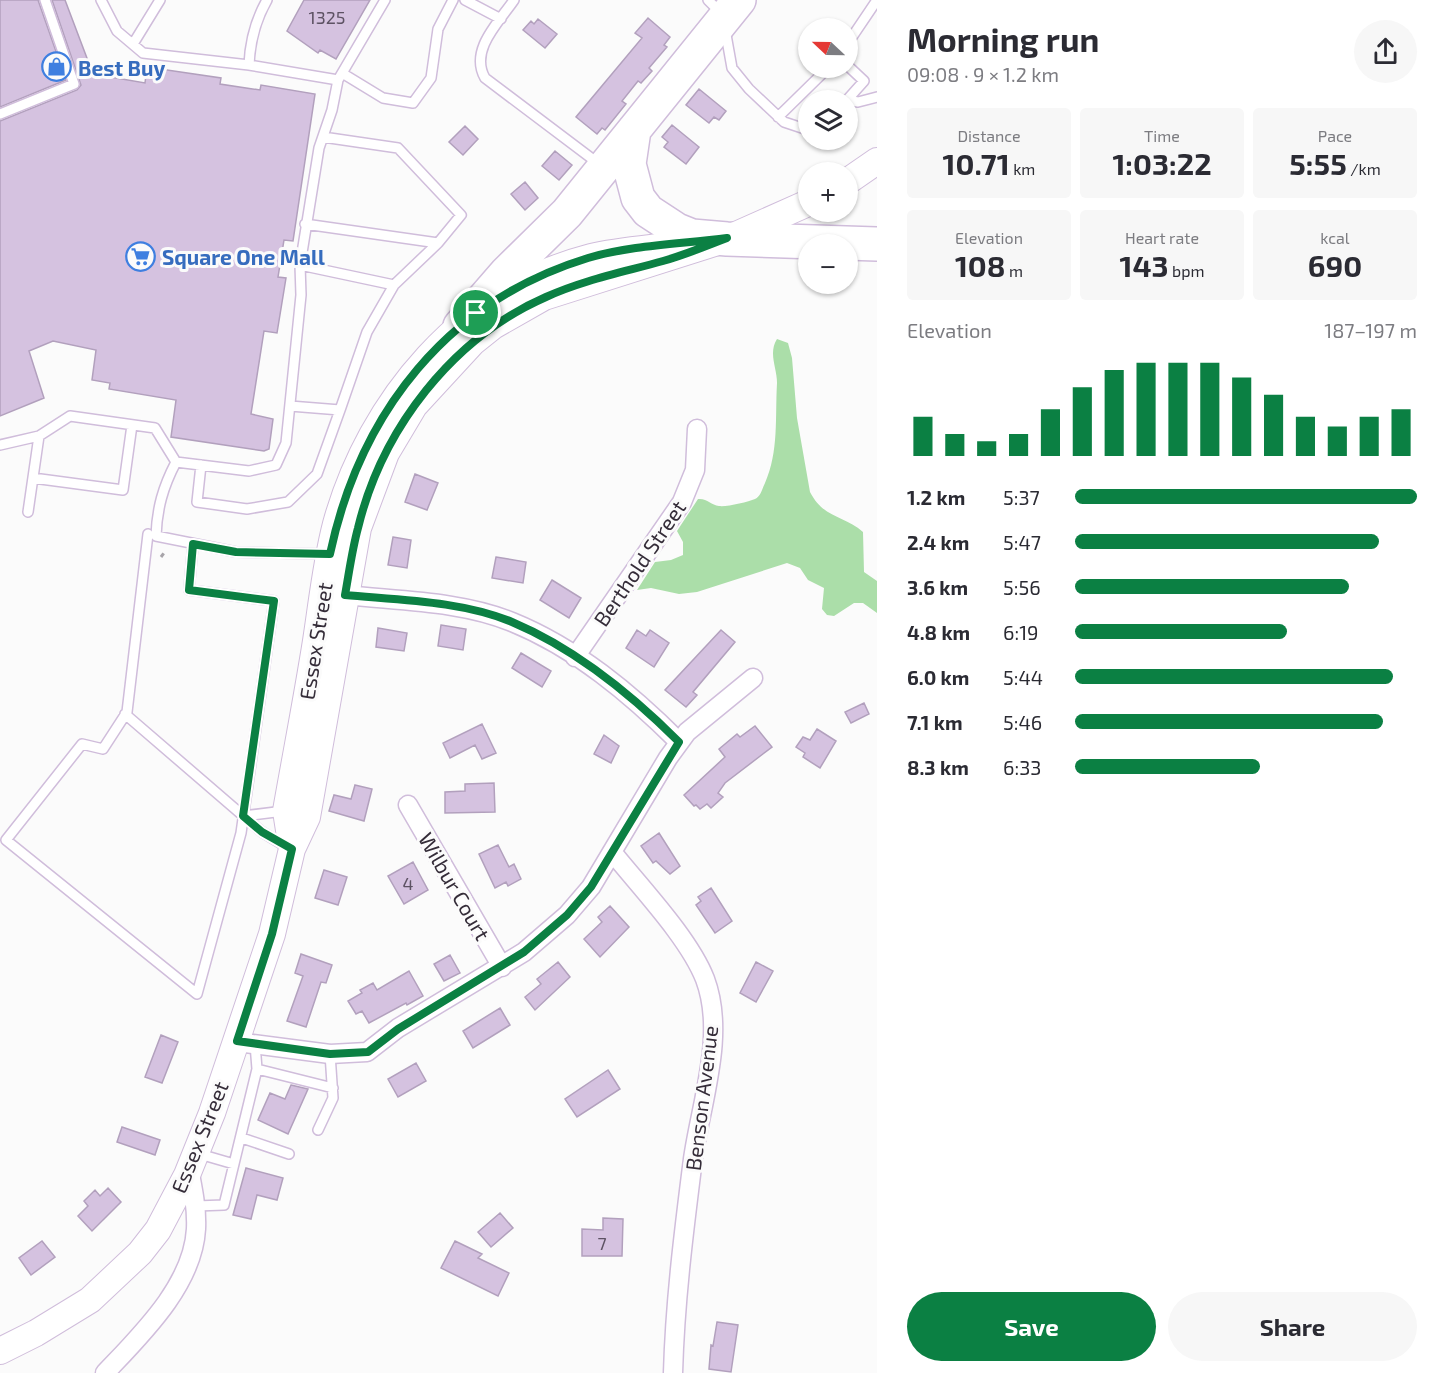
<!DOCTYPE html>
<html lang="en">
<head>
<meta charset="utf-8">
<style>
	:root { --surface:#fff; --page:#f7f7f7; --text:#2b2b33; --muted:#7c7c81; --accent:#0b8043 }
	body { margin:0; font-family:"Exo 2",sans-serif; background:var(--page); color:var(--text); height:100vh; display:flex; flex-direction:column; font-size:22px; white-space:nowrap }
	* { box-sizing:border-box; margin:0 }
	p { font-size:20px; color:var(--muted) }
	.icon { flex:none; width:33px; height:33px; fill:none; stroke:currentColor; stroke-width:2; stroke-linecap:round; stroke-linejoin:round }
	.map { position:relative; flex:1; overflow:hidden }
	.sheet { display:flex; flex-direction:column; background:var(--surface); width:570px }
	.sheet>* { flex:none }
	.needle { width:39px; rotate:292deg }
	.fabs { position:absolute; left:798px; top:18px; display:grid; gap:12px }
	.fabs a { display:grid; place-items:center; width:60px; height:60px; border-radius:50%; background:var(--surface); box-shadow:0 2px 4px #0004; font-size:30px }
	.pin { position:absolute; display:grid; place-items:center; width:51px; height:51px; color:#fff; margin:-26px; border:3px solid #fff; border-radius:50%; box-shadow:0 2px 6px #0007 }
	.round { display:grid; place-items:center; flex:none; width:63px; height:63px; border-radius:32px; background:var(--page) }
	.overview { display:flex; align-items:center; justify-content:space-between; height:102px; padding:0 30px }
	h1 { font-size:33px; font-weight:700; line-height:45px }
	.metrics { display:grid; grid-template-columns:repeat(3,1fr); gap:9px; height:102px; padding:6px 30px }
	.metrics div { display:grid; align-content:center; border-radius:6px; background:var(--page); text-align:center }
	.metrics b { font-size:30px; font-weight:700 }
	.metrics small { font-size:16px; font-weight:400 }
	.metrics p { font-size:16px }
	.chart { height:168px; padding:12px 30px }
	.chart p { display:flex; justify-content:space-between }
	.chart svg { width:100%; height:108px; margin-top:6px; stroke:var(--accent); stroke-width:6 }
	.action { display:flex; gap:12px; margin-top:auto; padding:12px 30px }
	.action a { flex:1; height:69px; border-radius:36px; background:var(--accent); color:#fff; font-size:24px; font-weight:700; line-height:69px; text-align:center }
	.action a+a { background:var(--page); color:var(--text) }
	ul { padding:0 30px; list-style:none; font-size:20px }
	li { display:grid; grid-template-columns:96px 72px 1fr; align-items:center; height:45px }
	li i { height:15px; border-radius:8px; background:var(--accent) }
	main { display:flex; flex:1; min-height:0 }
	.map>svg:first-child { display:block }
	.green { fill:#abdea9 }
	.building { fill:#d5c2e0; stroke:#b2a0bd; stroke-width:1.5 }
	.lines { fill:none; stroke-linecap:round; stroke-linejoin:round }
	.lane-casing { stroke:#d0bddb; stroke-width:12 }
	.street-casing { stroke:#d0bddb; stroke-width:21 }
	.secondary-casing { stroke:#d0bddb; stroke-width:28 }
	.highway-casing { stroke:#d0bddb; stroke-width:36 }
	.path { stroke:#a7a4a9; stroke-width:3; stroke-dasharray:4.5 3; stroke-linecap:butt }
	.lane { stroke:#fff; stroke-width:9 }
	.street { stroke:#fff; stroke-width:18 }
	.secondary { stroke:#fff; stroke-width:26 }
	.highway { stroke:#fff; stroke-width:33 }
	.route-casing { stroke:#fff; stroke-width:12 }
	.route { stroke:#0b8043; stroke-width:8 }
	.labels { text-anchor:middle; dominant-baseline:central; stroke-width:6; stroke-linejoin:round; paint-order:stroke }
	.number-label { font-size:18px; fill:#5d5263 }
	.shop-label { font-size:21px; font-weight:bold; fill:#366cbe; stroke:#fbfbfb; text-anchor:start }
	.street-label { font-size:21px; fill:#352d39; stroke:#fbfbfb }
</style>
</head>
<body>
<main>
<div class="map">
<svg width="877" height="1373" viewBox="0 0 877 1373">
	<rect width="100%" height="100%" fill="#fbfbfb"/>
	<!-- green -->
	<path class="green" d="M 777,339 L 788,343 L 792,358 L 797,418 L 810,492 C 824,519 844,515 863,532 L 864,572 L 877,581 L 877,613 L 863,603 L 854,603 L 834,616 L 827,615 L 822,609 L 824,588 L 808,580 L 800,568 L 787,563 L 697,592 L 679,594 L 651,588 L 637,590 L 655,562 L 671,560 L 683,555 L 683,542 L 677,531 L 698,499 C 707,498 711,505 719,506 C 727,507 748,502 755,499 C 761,496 762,489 765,483 C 779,451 775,418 777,383 C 777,368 768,353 777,339 Z"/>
	<!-- building -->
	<path class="building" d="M 0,0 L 38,0 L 66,80 L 0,107 Z
		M 52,0 L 65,0 L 93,74 L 145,83 L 147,67 L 221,78 L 220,84 L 260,90 L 261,85 L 315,94 L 293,241 L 284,240 L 278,277 L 286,278 L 277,333 L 264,331 L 251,414 L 273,419 L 269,449 L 264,451 L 171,437 L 176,400 L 109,389 L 110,383 L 92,380 L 96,350 L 53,341 L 29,351 L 44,398 L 0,416 L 0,121 L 77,90 L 81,85 Z
		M 304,0 L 370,0 L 336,59 L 320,50 L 318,53 L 287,31 Z
		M 648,18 L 670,37 L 664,45 L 667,47 L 649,68 L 652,71 L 641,83 L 638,81 L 622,101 L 626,104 L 605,130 L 602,128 L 597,134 L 576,117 L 642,38 L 635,33 Z
		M 538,19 L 557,34 L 545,48 L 523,30 L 531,21 L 534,24 Z
		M 699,89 L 726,111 L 719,120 L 714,117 L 709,123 L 686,105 Z
		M 672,125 L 699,147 L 686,164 L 664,147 L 668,142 L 662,137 Z
		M 465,126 L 478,139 L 463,155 L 449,142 Z
		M 555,151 L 572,165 L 559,180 L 542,166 Z
		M 525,182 L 538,198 L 525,210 L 511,194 Z
		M 415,474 L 438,483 L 427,510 L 405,502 Z
		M 393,537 L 411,540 L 407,568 L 388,565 Z
		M 496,557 L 526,562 L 523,583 L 492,578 Z
		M 552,580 L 581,598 L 569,618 L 540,600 Z
		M 441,625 L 466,629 L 463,650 L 438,646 Z
		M 378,628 L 407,633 L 404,651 L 376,647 Z
		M 637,630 L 646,636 L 650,630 L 669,643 L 654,667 L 626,648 Z
		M 721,630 L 735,642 L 693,692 L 697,695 L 686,707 L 665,690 Z
		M 521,653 L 551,671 L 542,687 L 512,668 Z
		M 864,703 L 869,714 L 851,723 L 845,712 Z
		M 482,724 L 496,753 L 482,759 L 475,745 L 450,758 L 443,743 Z
		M 755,726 L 772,747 L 725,783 L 718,793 L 723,797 L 711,808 L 707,804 L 700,809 L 696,805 L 694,806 L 684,795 L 725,757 L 719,749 L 737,734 L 740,737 Z
		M 817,729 L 836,741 L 820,768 L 803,757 L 805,753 L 796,747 L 803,737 L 810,740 Z
		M 604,735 L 619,746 L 611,763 L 594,754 Z
		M 494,783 L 495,812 L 445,813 L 445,792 L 465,791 L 465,784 Z
		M 355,785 L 372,789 L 364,821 L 329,811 L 334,795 L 351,799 Z
		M 659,833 L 680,866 L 670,874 L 656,861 L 653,863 L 641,846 Z
		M 498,845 L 509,867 L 514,864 L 521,879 L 508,886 L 506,882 L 495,888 L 479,854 Z
		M 413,862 L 428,890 L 404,904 L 388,876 Z
		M 324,870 L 347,877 L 338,905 L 315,898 Z
		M 711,888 L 732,921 L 715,933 L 696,905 L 701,901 L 698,897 Z
		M 610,906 L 629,927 L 600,957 L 584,939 L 602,922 L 598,917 Z
		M 301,954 L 332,965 L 326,983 L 321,982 L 306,1027 L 287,1021 L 303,976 L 295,973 Z
		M 450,955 L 460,973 L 444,981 L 434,964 Z
		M 558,962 L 570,977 L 535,1010 L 525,997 L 541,984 L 537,979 Z
		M 756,962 L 773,971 L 756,1002 L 740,993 Z
		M 409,971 L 423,996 L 407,1005 L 406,1003 L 369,1023 L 362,1011 L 356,1014 L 348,1001 L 362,993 L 360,990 L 373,983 L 377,990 Z
		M 500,1008 L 510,1025 L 473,1048 L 463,1031 Z
		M 161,1035 L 178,1042 L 162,1083 L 145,1077 Z
		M 416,1063 L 426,1081 L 398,1097 L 388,1079 Z
		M 608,1070 L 620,1089 L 577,1117 L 565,1099 Z
		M 291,1085 L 308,1089 L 288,1134 L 258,1120 L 270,1093 L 285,1099 Z
		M 122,1127 L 160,1140 L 155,1155 L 117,1142 Z
		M 246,1168 L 283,1178 L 277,1200 L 257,1195 L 251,1219 L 233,1215 Z
		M 108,1188 L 121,1202 L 92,1231 L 78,1216 L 88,1206 L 84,1201 L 95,1190 L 100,1196 Z
		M 500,1213 L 513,1228 L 491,1247 L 478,1232 Z
		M 603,1218 L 623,1219 L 622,1256 L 582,1256 L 582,1229 L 603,1230 Z
		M 42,1241 L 55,1257 L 31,1275 L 19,1258 Z
		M 455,1241 L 482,1254 L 478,1258 L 509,1273 L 498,1296 L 441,1268 Z
		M 717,1322 L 738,1325 L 731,1372 L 709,1369 L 711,1345 L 713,1346 Z"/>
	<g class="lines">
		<defs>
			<path id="lane" d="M 101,0 L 117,31 L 143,53 L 249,65 L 338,80
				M 465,0 L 501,19
				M 514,0 C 499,22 469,50 485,78 L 599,164
				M 708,0 L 721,13
				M 725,29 L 732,68 L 749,89 L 784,122 L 805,129 L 808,125
				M 848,43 L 877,0
				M 133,44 L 160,0
				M 249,65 C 250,41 255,21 267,0
				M 342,73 L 383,98 L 413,103 L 431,78 L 438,29 L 453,0
				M 847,100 L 864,81 L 848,66
				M 847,100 L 858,102 L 877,97
				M 0,114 L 74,84 L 45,0
				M 778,117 L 828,68
				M 305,224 L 438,243 L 461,215 L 398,148 L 323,137
				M 394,285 L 438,243
				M 290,406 L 340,410 L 367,332 L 394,285 L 300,265
				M 0,445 L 39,436 L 70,416 L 155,428 L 176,462
				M 176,462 L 249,471 L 276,465 L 286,443 L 301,295 L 300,265 L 319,148 L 332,110 L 338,80 L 385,0
				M 176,462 C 163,487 157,508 156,536 L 236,552 L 326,554
				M 201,465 L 197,502 L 247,509 L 288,502 L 317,474 L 340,410
				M 33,478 L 123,490 L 132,425
				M 28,512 L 39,436
				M 148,534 L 127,712 L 103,749 L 82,744 L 6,840 L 197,994 L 241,833 L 274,601 L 189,590 L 193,544
				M 125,714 L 262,832 L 287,847
				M 243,816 L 284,811
				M 255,1044 L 257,1069 L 333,1088
				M 318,1130 L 333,1098 L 330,1054
				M 242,1138 L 289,1154
				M 196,1153 L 234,1164
				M 196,1206 L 224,1205 L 257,1069"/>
			<path id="street" d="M 345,595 C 399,601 461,601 512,622 C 576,648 631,694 679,742
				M 575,657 L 682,502 L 695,470 L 697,429
				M 408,805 L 502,967
				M 613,853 C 641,888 689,938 705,979 C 726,1035 701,1102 693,1159 C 684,1230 675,1301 673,1373
				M 237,1042 L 330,1054 L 367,1052 L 398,1028 L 524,952 L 567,915 L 591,887 L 668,758 L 687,732 L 753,678
				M 105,1373 C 141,1335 193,1285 196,1229 C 197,1209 193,1189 189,1169"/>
			<path id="secondary" d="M 848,181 L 877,161
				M 292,849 L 286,811 C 296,754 307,698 316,641 C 322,602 326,562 336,524 C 370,401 463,290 591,257 C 616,251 642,249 667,246
				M 0,1351 L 36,1333 L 90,1300 L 140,1253 L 158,1230 L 187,1175 L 212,1113 L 272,934 L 292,849 L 307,817 L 358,528 L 386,453 L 414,406 L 473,342 L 493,326 L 544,297 L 727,239 L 808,203"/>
			<path id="highway" d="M 634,130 L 629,164 L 638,198 L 648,211 L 677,230 L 692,236 L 727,239 L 877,244
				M 460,326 L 506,273 L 567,213 L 739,0"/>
		</defs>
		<!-- lane casing -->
		<use href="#lane" class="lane-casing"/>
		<!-- street casing -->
		<use href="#street" class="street-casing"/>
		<!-- secondary casing -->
		<use href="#secondary" class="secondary-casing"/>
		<!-- highway casing -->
		<use href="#highway" class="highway-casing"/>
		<!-- path -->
		<path class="path" d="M 161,557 L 164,553"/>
		<!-- lane -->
		<use href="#lane" class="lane"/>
		<!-- street -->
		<use href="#street" class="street"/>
		<!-- secondary -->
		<use href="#secondary" class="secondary"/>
		<!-- highway -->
		<use href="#highway" class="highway"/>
	</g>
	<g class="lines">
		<defs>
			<path id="route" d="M 727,238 C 706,246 685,255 663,261 C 624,272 583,280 546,297 C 452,338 382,429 358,528 C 352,550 349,573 345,595 C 399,600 462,601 512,622 C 576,649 631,694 679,742 L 591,887 L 567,915 L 524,952 L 398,1029 L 368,1052 L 330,1054 L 237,1041 L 272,934 L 292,849 L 262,832 L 243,816 L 274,601 L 189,590 L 193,544 L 236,552 L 330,554 C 360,413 447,301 588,258 C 632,245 682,244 727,238 Z"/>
		</defs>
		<!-- route casing -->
		<use href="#route" class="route-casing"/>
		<!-- route -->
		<use href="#route" class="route"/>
	</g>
	<!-- icons -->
	<defs>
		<symbol id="shop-ring" viewBox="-11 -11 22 22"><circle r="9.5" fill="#fbfbfb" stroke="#3f7fe0" stroke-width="1.5"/><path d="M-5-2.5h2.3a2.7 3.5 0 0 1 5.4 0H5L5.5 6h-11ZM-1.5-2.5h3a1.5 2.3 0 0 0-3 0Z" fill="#3f7fe0"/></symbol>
		<symbol id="supermarket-ring" viewBox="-11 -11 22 22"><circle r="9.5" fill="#fbfbfb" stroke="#3f7fe0" stroke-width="1.5"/><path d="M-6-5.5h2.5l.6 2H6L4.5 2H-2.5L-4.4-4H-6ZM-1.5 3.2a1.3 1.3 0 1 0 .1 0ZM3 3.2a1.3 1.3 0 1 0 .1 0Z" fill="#3f7fe0"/></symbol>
	</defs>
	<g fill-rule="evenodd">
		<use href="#shop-ring" x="40" y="50" width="33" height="33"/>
		<use href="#supermarket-ring" x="124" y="240" width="33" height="33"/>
	</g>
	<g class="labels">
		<!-- number labels -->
		<g class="number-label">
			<text x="327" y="17">1325</text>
			<text x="408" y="883">4</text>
			<text x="602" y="1243">7</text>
		</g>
		<!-- shop labels -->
		<g class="shop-label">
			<text x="78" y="67">Best Buy</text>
			<text x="162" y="256">Square One Mall</text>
		</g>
		<!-- street labels -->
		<g class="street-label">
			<text transform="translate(639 563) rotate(-56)">Berthold Street</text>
			<text transform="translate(315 641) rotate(-81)">Essex Street</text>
			<text transform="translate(455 886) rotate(60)">Wilbur Court</text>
			<text transform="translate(701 1098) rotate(-83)">Benson Avenue</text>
			<text transform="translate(199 1137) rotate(-68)">Essex Street</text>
		</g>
	</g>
</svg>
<div class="fabs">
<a><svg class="needle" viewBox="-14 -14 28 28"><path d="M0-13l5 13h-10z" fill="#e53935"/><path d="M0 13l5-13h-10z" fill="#7c7c81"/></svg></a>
<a><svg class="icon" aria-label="layers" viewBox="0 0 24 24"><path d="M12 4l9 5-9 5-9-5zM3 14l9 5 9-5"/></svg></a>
<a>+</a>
<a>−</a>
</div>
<div class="pin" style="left:476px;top:313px;background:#1e9e55"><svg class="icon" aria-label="arrive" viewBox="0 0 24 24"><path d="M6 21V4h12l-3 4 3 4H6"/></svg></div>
</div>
<section class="sheet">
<div class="overview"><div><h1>Morning run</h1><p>09:08 · 9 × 1.2 km</p></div><a class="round"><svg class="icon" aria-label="share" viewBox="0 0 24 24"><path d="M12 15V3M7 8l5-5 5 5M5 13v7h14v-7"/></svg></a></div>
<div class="metrics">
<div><p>Distance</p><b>10.71<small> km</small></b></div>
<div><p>Time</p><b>1:03:22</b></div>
<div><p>Pace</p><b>5:55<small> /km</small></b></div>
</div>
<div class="metrics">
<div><p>Elevation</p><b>108<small> m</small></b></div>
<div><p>Heart rate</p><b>143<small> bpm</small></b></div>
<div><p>kcal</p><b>690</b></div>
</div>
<div class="chart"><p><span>Elevation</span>187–197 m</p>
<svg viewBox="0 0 160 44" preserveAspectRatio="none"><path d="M5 44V28M15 44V35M25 44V38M35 44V35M45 44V25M55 44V16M65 44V9M75 44V6M85 44V6M95 44V6M105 44V12M115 44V19M125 44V28M135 44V32M145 44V28M155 44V25"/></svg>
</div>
<ul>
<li><b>1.2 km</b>5:37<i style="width:100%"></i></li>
<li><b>2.4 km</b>5:47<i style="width:89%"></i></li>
<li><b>3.6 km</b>5:56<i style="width:80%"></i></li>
<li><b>4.8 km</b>6:19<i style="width:62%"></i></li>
<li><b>6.0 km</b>5:44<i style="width:93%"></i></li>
<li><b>7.1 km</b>5:46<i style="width:90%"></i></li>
<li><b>8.3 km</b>6:33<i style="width:54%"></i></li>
</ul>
<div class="action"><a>Save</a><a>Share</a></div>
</section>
</main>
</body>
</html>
